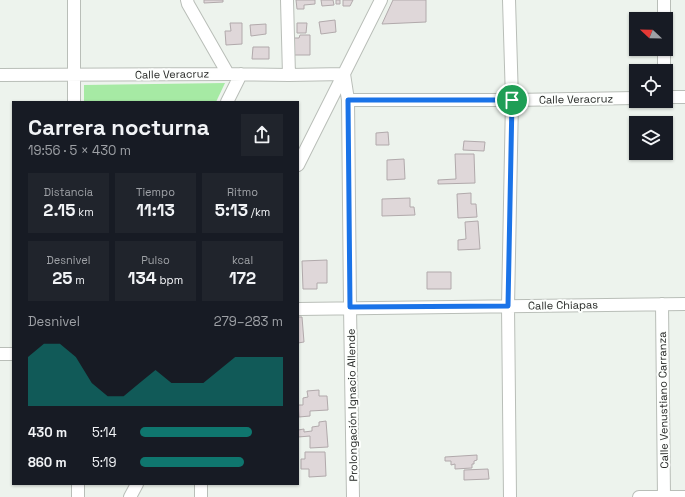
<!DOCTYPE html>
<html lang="es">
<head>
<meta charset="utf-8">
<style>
	:root { --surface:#171b24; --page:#20242c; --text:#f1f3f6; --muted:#9ea1a6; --accent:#0f766e }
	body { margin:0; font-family:"Space Grotesk",sans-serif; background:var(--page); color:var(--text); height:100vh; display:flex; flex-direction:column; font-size:15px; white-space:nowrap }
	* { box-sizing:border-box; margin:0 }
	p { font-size:13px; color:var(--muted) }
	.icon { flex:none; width:22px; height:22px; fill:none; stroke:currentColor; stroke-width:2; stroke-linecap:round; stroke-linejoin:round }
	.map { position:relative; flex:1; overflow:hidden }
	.sheet { position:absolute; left:12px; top:101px; width:287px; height:384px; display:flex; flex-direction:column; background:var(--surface); border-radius:0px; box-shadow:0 1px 3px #0004 }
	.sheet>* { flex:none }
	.needle { width:26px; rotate:292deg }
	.fabs { position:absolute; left:629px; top:12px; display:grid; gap:8px }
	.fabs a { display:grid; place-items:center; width:44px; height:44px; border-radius:0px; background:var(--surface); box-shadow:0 1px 3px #0004; font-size:20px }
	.pin { position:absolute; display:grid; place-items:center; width:34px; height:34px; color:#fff; margin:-17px; border:2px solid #fff; border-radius:50%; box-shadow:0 1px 4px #0007 }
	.round { display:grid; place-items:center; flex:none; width:42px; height:42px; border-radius:0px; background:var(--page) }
	.headline { display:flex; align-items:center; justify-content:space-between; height:68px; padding:0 16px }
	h1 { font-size:22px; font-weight:800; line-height:30px }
	.stats { display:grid; grid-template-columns:repeat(3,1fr); gap:6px; height:68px; padding:4px 16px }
	.stats div { display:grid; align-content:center; border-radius:0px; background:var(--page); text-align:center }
	.stats b { font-size:17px; font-weight:800 }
	.stats small { font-size:11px; font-weight:400 }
	.stats p { font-size:11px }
	.chart { height:112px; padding:8px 16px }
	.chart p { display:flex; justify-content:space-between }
	.chart svg { width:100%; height:72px; margin-top:4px; fill:var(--accent); opacity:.7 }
	ul { padding:0 16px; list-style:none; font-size:13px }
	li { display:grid; grid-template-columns:64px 48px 1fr; align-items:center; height:30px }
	li i { height:10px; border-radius:5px; background:var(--accent) }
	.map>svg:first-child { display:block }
	.green { fill:#a6eaa4 }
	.building { fill:#dfd7d9; stroke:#b1a9ab }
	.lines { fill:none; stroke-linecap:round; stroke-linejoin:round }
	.street-casing { stroke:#b9beb8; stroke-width:14 }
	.street { stroke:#fff; stroke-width:12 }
	.route-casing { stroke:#fff; stroke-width:8 }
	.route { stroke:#1a73e8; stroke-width:5 }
	.labels { text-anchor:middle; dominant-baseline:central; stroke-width:4; stroke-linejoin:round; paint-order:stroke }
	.street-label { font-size:11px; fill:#252725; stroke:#fdfffd }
</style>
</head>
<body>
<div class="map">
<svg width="685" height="497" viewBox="0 0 685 497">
	<rect width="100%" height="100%" fill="#edf3ed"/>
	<!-- green -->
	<path class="green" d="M 225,83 L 216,102 L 84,102 L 84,85 Z"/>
	<!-- building -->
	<path class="building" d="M 204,0 L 223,0 L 223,2 L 204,3 Z
		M 296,0 L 315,0 L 315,4 L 304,5 L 304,9 L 297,9 Z
		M 321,0 L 333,0 L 334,5 L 322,6 Z
		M 336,0 L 340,0 L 340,4 L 336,4 Z
		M 343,0 L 353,0 L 350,6 L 343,6 Z
		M 393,0 L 426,0 L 426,22 L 382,24 Z
		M 335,20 L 336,32 L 321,34 L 319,22 Z
		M 230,23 L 242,23 L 242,44 L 226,45 L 225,31 L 231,31 Z
		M 297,23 L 307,23 L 306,33 L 297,33 Z
		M 266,24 L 266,34 L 251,36 L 250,25 Z
		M 300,35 L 310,35 L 310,55 L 293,55 L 293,38 L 299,38 Z
		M 253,47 L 269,47 L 269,59 L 252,59 Z
		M 388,132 L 389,145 L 376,145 L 376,133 Z
		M 464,141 L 485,142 L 484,151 L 463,150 Z
		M 455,154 L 474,154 L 475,183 L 438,184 L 438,180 L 456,179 Z
		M 404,159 L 405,179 L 387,180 L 387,160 Z
		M 471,193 L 471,204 L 476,204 L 477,217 L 458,218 L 457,194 Z
		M 410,198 L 410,207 L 414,207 L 415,215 L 382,216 L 382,199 Z
		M 478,221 L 480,249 L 458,250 L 458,240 L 466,239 L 465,222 Z
		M 327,260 L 327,283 L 317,283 L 317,289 L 303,289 L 302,261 Z
		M 427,272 L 451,272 L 451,289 L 427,289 Z
		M 298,317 L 302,317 L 304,342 L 298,343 Z
		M 319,390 L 319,396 L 327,396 L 328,410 L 310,411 L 310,416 L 299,417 L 298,405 L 303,405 L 303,398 L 308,397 L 307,391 Z
		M 326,421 L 328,447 L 310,448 L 310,436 L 298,437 L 298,430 L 304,429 L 304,432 L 312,431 L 312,427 L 319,426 L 319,422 Z
		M 305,452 L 325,452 L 326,476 L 309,477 L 309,469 L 301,469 L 301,459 L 305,459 Z
		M 477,455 L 477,460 L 474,461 L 474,464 L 472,464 L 472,468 L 455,469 L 455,464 L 451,465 L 451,461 L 445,461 L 445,457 Z
		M 488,469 L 489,479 L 464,480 L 464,470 Z"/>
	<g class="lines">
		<defs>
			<path id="street" d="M 74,0 L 74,102
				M 187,0 L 188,4 L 228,74
				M 287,0 L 289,75
				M 509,0 L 512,100 L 508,306 L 510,497
				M 664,0 L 664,19
				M 664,49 L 664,71
				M 0,75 L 228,74 L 289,75 L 344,74 L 348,100 L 350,307 L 353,497
				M 666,97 L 685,97
				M 348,100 L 512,100 L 636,98
				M 227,102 L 241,74
				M 298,165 L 381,0
				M 662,304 L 664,497
				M 298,309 L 685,304
				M 0,354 L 13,354
				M 78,484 L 78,497
				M 130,497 L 137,484
				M 201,497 L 201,484
				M 639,497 L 685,497"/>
		</defs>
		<!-- street casing -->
		<use href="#street" class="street-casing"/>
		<!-- street -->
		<use href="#street" class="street"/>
	</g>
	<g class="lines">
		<defs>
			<path id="route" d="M 348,100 L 512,100 L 508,306 L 350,307 Z"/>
		</defs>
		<!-- route casing -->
		<use href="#route" class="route-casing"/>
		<!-- route -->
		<use href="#route" class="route"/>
	</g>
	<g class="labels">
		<!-- street labels -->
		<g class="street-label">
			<text transform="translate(172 74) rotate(-1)">Calle Veracruz</text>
			<text transform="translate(576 99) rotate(-1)">Calle Veracruz</text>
			<text transform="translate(563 305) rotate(-1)">Calle Chiapas</text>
			<text transform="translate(663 400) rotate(-91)">Calle Venustiano Carranza</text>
			<text transform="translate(352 405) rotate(-91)">Prolongación Ignacio Allende</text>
		</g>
	</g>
</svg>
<div class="fabs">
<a><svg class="needle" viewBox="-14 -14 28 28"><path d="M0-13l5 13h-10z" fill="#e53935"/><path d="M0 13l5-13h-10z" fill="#9ea1a6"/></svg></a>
<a><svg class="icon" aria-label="locate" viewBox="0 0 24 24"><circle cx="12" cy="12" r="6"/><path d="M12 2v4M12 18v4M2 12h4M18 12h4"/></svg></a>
<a><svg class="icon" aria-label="layers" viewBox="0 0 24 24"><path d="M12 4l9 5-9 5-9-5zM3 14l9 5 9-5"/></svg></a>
</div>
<div class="pin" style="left:512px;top:100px;background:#1e9e55"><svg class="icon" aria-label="arrive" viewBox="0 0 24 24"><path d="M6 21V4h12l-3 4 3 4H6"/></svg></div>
<section class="sheet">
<div class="headline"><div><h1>Carrera nocturna</h1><p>19:56 · 5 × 430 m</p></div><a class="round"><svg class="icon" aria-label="share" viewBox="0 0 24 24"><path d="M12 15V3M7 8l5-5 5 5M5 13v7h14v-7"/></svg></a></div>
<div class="stats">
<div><p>Distancia</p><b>2.15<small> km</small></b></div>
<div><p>Tiempo</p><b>11:13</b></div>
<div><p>Ritmo</p><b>5:13<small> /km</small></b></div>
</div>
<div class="stats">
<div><p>Desnivel</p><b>25<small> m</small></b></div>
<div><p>Pulso</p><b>134<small> bpm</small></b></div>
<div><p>kcal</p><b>172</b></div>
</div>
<div class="chart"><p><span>Desnivel</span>279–283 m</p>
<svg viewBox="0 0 160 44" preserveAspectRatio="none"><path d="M0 44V14L10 6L20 6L30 14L40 30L50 38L60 38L70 30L80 22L90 30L100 30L110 30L120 22L130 14L140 14L150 14L160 14V44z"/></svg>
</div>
<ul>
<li><b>430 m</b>5:14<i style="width:78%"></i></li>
<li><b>860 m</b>5:19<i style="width:73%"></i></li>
</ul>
</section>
</div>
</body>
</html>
